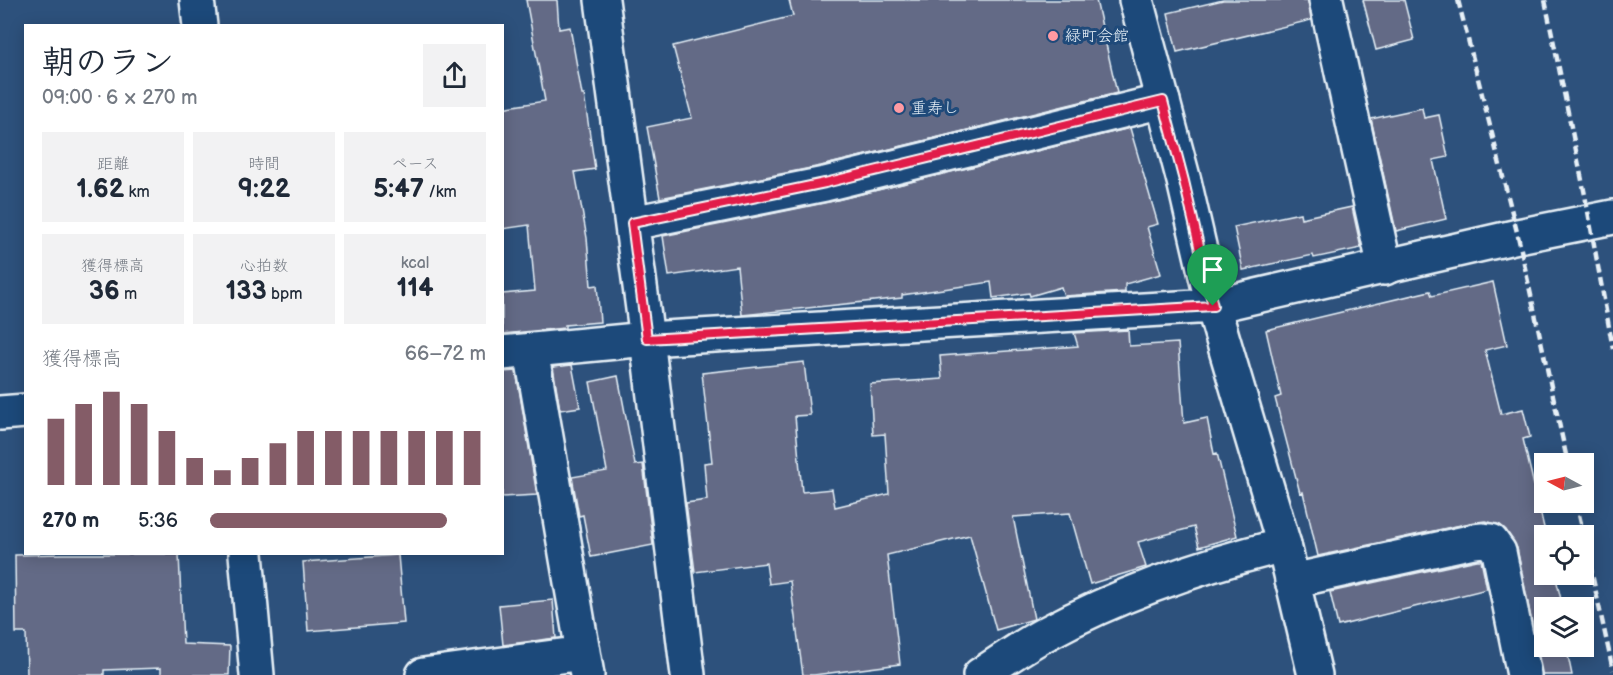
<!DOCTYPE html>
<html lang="ja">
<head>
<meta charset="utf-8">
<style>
	:root { --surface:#fff; --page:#f2f2f3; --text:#1f2937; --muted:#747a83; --accent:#845c67 }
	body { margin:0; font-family:"Balsamiq Sans","Klee One",sans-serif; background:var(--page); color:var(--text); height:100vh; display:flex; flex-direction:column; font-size:22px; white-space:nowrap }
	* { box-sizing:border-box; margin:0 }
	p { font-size:20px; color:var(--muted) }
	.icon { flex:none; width:33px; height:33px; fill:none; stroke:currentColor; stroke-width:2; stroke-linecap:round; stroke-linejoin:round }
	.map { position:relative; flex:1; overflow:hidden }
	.drawer { position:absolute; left:24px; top:24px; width:480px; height:531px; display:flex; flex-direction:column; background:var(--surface); border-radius:0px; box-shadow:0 3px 15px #0003 }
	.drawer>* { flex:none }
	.needle { width:39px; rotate:277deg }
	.fabs { position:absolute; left:1534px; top:453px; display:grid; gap:12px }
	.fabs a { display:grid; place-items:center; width:60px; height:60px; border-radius:0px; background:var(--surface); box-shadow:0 3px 15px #0003; font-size:30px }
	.pin { position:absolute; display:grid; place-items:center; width:51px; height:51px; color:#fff; margin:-62px -26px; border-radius:50% 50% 50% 0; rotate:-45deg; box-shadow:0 0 6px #0007 }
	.pin .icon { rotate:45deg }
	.round { display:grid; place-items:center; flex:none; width:63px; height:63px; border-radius:0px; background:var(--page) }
	.head { display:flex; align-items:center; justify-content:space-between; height:102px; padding:0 18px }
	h1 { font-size:33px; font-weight:700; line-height:45px }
	.metrics { display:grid; grid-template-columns:repeat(3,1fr); gap:9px; height:102px; padding:6px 18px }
	.metrics div { display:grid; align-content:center; border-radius:0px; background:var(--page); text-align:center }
	.metrics b { font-size:26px; font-weight:700 }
	.metrics small { font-size:16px; font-weight:400 }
	.metrics p { font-size:16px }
	.chart { height:168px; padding:12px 18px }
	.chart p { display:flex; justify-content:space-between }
	.chart svg { width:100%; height:108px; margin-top:6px; stroke:var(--accent); stroke-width:6 }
	ul { padding:0 18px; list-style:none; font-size:20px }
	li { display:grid; grid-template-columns:96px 72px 1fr; align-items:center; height:45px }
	li i { height:15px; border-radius:8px; background:var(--accent) }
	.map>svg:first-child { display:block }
	.building { fill:#636b86; stroke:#e8f1f8; stroke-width:1.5 }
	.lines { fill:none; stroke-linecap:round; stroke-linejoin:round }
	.street-casing { stroke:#e8f1f8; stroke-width:38 }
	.secondary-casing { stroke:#e8f1f8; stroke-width:38 }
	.street { stroke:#1f4a7a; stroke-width:33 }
	.secondary { stroke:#1f4a7a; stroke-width:33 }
	.rail { stroke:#e8f1f8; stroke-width:4.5; stroke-dasharray:9 4.5; stroke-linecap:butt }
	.route-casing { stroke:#fff; stroke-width:12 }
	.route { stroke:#e11d48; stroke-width:8 }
	.poi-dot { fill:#ff9aa2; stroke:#1f4a7a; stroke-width:2 }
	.labels { text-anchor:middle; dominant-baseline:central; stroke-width:6; stroke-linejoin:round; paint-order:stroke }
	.poi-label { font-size:16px; fill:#e8f1f8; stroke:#1f4a7a; text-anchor:start }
</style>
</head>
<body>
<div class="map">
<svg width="1613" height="675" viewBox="0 0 1613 675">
	<rect width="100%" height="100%" fill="#2d517c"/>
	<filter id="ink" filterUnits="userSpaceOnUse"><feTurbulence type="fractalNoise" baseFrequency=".0167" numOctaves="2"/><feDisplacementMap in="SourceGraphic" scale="12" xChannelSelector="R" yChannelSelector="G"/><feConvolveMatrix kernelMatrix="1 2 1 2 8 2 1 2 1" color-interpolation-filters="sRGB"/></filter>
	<g filter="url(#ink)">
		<!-- building -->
		<path class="building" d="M 526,0 L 557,0 L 559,29 L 570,27 L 582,95 L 584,95 L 595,169 L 575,172 L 587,238 L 591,286 L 597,285 L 600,322 L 565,325 L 565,328 L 502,334 L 502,294 L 535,291 L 529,225 L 502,229 L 502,108 L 545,101 Z
			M 789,0 L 1096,0 L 1117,93 L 821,166 L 660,198 L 647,127 L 692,118 L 673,46 L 793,16 Z
			M 1223,0 L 1308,0 L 1311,20 L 1177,52 L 1168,13 Z
			M 1363,0 L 1404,0 L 1414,40 L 1376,50 Z
			M 1422,108 L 1424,118 L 1439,115 L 1448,157 L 1433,160 L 1446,219 L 1396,231 L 1371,119 Z
			M 1130,128 L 1158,224 L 1147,227 L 1161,274 L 1125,284 L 1125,292 L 1064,296 L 1061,287 L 1030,296 L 1029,293 L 993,298 L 991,282 L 902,295 L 902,298 L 742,315 L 737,266 L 669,276 L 663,236 L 829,202 Z
			M 1352,207 L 1361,248 L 1314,258 L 1313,255 L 1243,270 L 1234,227 L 1300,213 L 1301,218 Z
			M 1493,282 L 1507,345 L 1485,350 L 1501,414 L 1523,409 L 1530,437 L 1523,439 L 1546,536 L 1545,574 L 1555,574 L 1563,608 L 1545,608 L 1545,646 L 1566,646 L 1572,675 L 1542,675 L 1517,548 L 1506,530 L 1500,525 L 1485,521 L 1470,523 L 1318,556 L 1303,492 L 1300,493 L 1275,398 L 1281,396 L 1266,330 L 1430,291 L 1432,296 Z
			M 1128,330 L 1129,346 L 1178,343 L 1184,423 L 1207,418 L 1214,454 L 1217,453 L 1237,536 L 1199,547 L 1194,527 L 1138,542 L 1146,567 L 1090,584 L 1070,513 L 1013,517 L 1034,619 L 996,630 L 970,535 L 887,555 L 900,664 L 814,675 L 803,675 L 790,581 L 769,584 L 766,563 L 695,572 L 686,503 L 707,500 L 704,463 L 712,462 L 702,373 L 804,362 L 810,415 L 795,416 L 802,492 L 832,489 L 835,507 L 889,494 L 885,434 L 873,435 L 870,384 L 942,379 L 940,356 L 1078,346 L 1074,333 Z
			M 572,365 L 580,407 L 560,410 L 553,367 Z
			M 516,371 L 537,495 L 502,497 L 502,372 Z
			M 618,376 L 635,465 L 643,464 L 653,545 L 591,557 L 583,515 L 579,516 L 572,477 L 607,471 L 590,382 Z
			M 63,554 L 179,554 L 183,644 L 230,646 L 229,675 L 161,675 L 161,668 L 104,670 L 104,675 L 27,675 L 26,633 L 16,633 L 15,555 Z
			M 398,555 L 404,623 L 308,631 L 303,562 Z
			M 1477,560 L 1481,560 L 1487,589 L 1338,626 L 1330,592 Z
			M 553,600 L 556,638 L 503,645 L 499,605 Z"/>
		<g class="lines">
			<defs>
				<path id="street" d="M 602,0 L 647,339 L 688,675
					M 1326,0 L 1385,268
					M 632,223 L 825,184 L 1163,101
					M 531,350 L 587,675
					M 0,413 L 26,411
					M 1292,581 L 1474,541 L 1483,540 L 1491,541 L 1499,552 L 1524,675
					M 423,675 L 583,653
					M 980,675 C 1002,661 1024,645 1047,633 C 1121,593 1203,565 1284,545"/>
				<path id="secondary" d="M 197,0 L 200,26
					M 1136,0 L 1184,181 L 1213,306 L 1284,545 L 1315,675
					M 502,353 L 647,339 L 1213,306 L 1518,236 L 1613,217
					M 246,554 L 257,675"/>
			</defs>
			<!-- street casing -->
			<use href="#street" class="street-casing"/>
			<!-- secondary casing -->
			<use href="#secondary" class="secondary-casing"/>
			<!-- street -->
			<use href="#street" class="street"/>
			<!-- secondary -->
			<use href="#secondary" class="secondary"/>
			<!-- rail -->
			<path class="rail" d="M 1458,0 L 1518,236 L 1568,464
				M 1545,0 L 1585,195 L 1613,349
				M 1576,502 L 1584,536
				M 1584,538 L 1613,670"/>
		</g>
	</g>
	<g class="lines" filter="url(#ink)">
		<defs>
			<path id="route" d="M 1163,101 L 1184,181 L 1213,306 L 647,339 L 632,223 L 825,183 Z"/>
		</defs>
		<!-- route casing -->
		<use href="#route" class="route-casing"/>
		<!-- route -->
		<use href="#route" class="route"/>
	</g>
	<!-- markers -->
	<g class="poi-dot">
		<circle cx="1053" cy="36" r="6"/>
		<circle cx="899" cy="108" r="6"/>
	</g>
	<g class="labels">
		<!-- poi labels -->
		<g class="poi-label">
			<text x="1065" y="36">緑町会館</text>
			<text x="911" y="108">重寿し</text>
		</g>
	</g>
</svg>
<div class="fabs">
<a><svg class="needle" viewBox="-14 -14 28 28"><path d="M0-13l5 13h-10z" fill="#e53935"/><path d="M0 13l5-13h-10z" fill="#747a83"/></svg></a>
<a><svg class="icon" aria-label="locate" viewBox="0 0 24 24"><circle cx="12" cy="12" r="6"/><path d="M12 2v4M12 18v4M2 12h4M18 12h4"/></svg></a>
<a><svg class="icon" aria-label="layers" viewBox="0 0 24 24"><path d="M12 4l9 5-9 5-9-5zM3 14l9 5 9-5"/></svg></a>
</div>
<div class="pin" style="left:1213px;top:306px;background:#1e9e55"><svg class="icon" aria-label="arrive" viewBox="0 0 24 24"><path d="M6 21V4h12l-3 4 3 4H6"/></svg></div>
<section class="drawer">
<div class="head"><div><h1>朝のラン</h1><p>09:00 · 6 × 270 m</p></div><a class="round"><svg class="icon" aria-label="share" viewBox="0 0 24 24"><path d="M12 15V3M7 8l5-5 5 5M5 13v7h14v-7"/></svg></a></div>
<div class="metrics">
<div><p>距離</p><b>1.62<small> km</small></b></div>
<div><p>時間</p><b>9:22</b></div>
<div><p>ペース</p><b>5:47<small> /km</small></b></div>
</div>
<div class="metrics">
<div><p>獲得標高</p><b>36<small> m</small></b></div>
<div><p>心拍数</p><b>133<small> bpm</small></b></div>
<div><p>kcal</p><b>114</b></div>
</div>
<div class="chart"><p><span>獲得標高</span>66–72 m</p>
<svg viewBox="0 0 160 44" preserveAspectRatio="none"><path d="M5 44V17M15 44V11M25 44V6M35 44V11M45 44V22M55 44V33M65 44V38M75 44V33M85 44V27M95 44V22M105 44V22M115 44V22M125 44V22M135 44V22M145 44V22M155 44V22"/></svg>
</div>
<ul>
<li><b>270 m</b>5:36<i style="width:86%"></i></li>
</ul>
</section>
</div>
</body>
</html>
